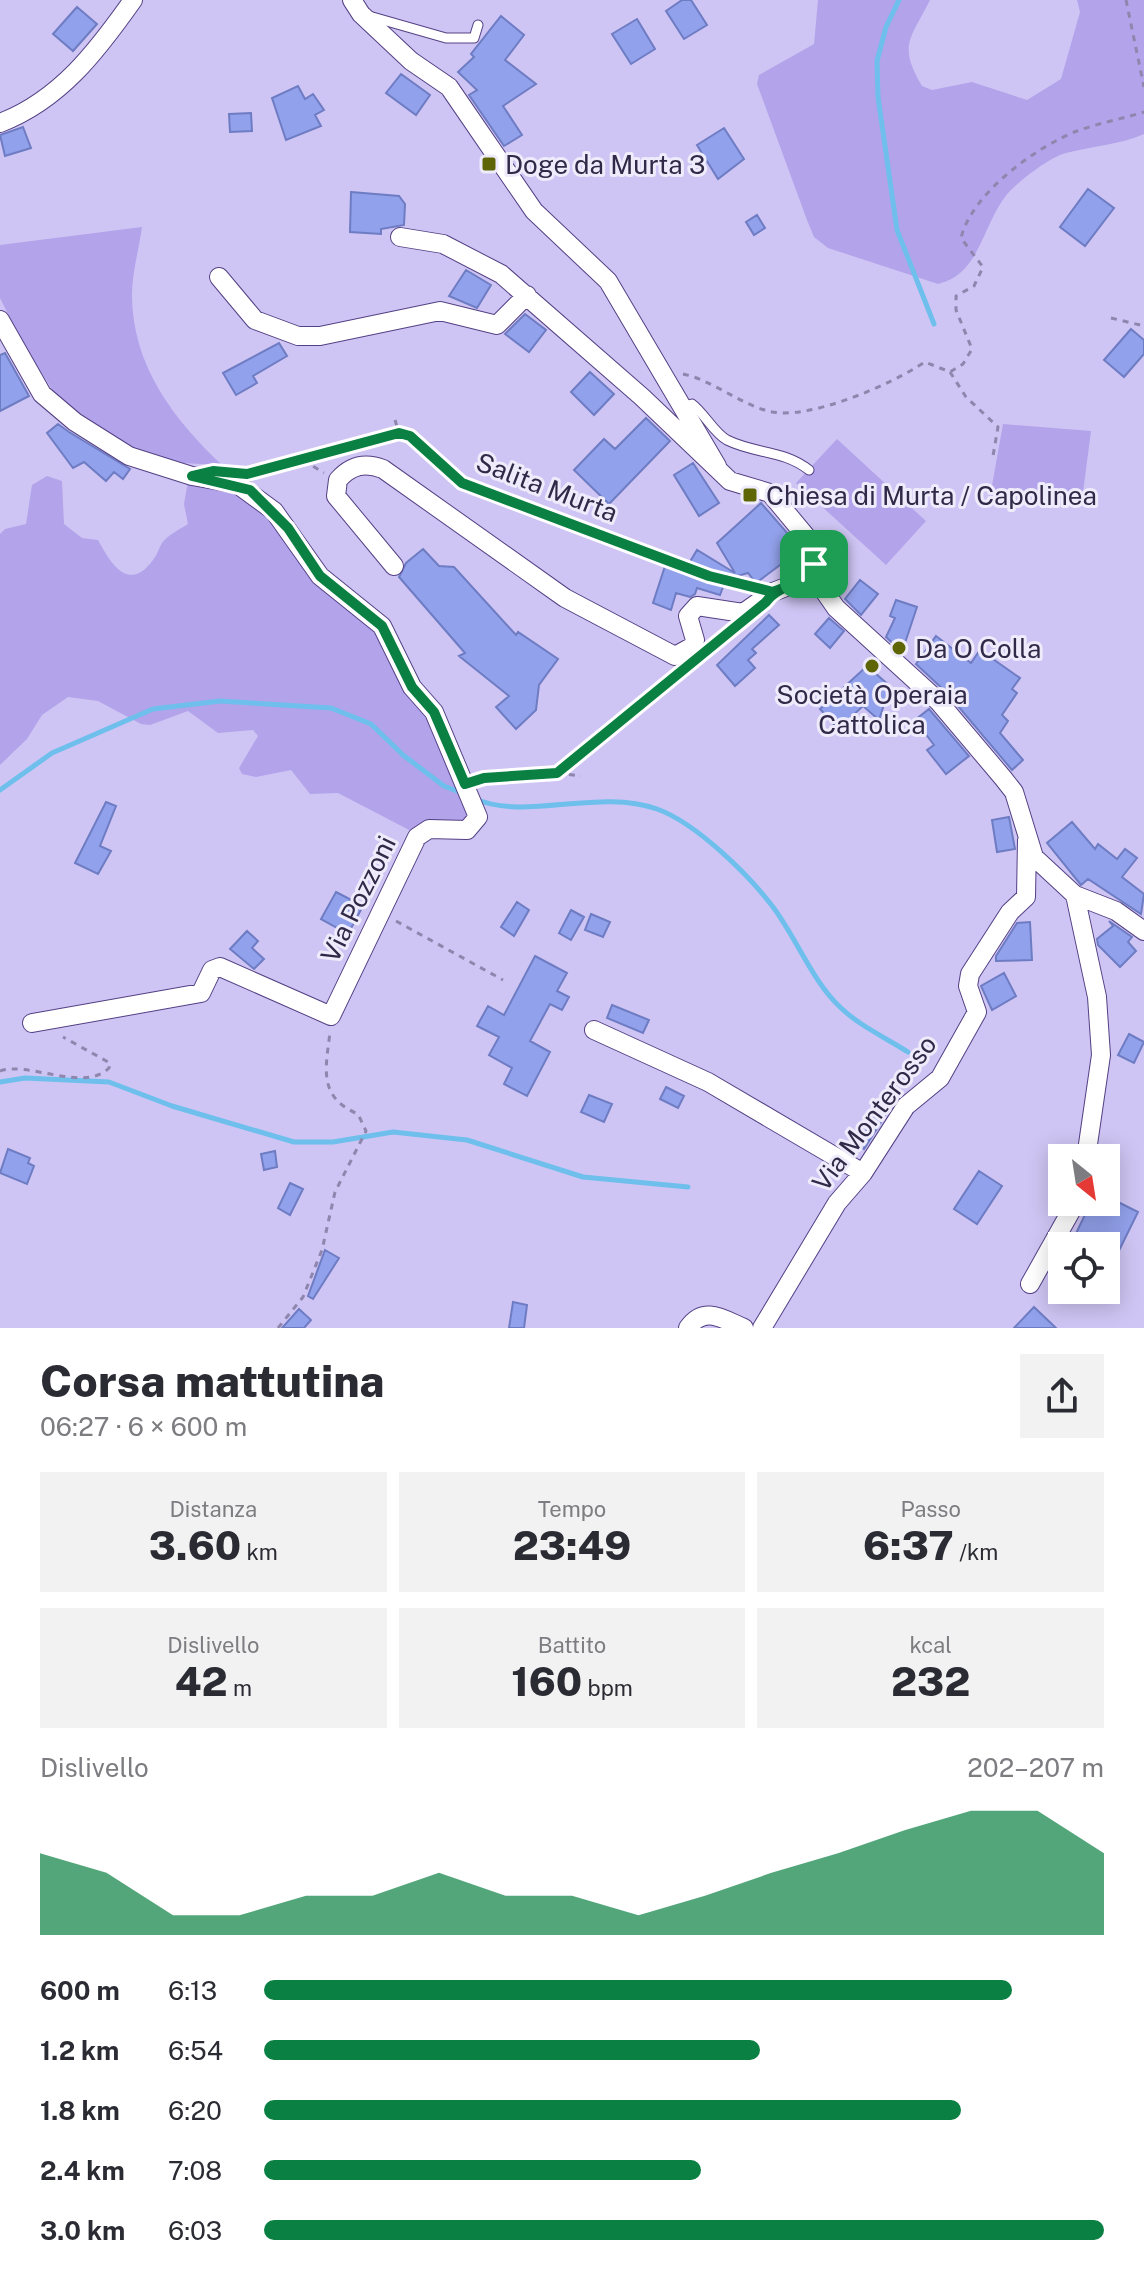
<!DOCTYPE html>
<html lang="it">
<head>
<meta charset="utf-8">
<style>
	:root { --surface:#fff; --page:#f2f2f3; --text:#2b2b33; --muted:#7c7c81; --accent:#0b8043 }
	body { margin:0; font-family:"Public Sans",sans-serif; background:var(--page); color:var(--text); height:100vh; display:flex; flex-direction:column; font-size:30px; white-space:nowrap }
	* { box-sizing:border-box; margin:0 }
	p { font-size:26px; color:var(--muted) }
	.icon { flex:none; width:44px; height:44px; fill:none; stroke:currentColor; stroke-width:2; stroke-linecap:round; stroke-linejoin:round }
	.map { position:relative; height:1328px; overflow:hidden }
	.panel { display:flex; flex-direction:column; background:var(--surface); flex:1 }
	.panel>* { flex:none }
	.needle { width:52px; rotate:150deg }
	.tools { position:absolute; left:1048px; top:1144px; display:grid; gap:16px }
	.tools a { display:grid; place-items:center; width:72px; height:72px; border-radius:0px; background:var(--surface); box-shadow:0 4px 20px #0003; font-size:40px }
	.pin { position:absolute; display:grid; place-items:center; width:68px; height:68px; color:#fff; margin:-34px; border-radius:16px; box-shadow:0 4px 12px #0006 }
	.round { display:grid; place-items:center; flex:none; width:84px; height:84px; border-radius:0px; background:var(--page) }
	.overview { display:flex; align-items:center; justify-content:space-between; height:136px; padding:0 40px }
	h1 { font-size:44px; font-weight:800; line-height:60px }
	.metrics { display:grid; grid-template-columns:repeat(3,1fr); gap:12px; height:136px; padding:8px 40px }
	.metrics div { display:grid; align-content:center; border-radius:0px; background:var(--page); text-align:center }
	.metrics b { font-size:40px; font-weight:800 }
	.metrics small { font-size:22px; font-weight:400 }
	.metrics p { font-size:22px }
	.chart { height:224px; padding:16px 40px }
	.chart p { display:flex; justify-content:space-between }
	.chart svg { width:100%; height:144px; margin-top:8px; fill:var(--accent); opacity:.7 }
	ul { padding:0 40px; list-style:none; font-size:26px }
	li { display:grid; grid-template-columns:128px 96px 1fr; align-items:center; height:60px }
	li i { height:20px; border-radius:10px; background:var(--accent) }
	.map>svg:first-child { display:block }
	.green { fill:#b3a3ea }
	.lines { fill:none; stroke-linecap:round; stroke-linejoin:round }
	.stream { stroke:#6ebfec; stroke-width:5 }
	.building { fill:#92a1eb; stroke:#6e7cc3; stroke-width:2 }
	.lane-casing { stroke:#544084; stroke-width:11 }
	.street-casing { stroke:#544084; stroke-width:20 }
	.path { stroke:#8f86ae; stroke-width:3; stroke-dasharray:6 6; stroke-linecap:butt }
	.lane { stroke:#fff; stroke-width:9 }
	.street { stroke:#fff; stroke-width:18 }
	.route-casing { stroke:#fff; stroke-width:16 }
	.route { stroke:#0b8043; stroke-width:10 }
	.poi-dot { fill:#5e6504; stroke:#eeebfb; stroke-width:3 }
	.labels { text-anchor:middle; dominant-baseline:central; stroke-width:6; stroke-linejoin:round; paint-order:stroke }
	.poi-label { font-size:26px; fill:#302947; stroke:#eeebfb; text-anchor:start }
	.street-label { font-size:26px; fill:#302947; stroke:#eeebfb }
</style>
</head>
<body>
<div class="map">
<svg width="1144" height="1328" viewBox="0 0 1144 1328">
	<rect width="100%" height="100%" fill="#cfc5f4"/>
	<!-- green -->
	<path class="green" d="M 818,0 L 930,0 C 910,40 898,45 922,86 L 932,90 L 972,82 L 1027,100 L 1061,79 L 1080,12 L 1077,0 L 1144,0 L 1144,134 C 1119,145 1092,146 1066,153 C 1050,157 1022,179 1010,191 C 982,221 982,274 938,284 L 828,248 L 814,237 L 807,220 L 757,84 L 759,75 L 814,44 Z
		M 142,227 C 139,249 132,273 132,295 C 132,365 174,420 222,465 L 182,463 L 141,454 L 105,435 L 55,394 L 21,340 L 0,298 L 0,245 Z
		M 1003,424 L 1091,431 L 1082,500 L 991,491 Z
		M 837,439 L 926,521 L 886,565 L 796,483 Z
		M 47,476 L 62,481 L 64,524 L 82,538 L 98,540 C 110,562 128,594 153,560 C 157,555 159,548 162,543 C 168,535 180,529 188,524 L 184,504 L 188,481 L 230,485 L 252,500 L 377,634 L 426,714 L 470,816 L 464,822 L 413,832 L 338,793 L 310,794 L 291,770 L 256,777 L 242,774 L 239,768 L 258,736 L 253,730 L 218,733 L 188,711 L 150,725 L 141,724 L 98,701 L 68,697 L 42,715 L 27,739 L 0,765 L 0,534 L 5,529 L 26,524 L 32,485 Z"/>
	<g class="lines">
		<!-- stream -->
		<path class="stream" d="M 899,0 L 886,27 L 877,61 L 878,97 L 897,230 L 934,324
			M 0,790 L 52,753 L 153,709 L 220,701 L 331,708 L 371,724 L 403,755 L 444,786 L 462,793
			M 475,799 C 527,821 598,788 657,809 C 696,823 748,874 773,907 C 797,939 812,981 841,1008 C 860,1026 886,1038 908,1052
			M 0,1082 L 25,1078 L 109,1082 L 172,1106 L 294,1142 L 333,1142 L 393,1132 L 467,1140 L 583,1177 L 688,1187"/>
	</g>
	<!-- building -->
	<path class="building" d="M 682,0 L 691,0 L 707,25 L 684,39 L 666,11 Z
		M 77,7 L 97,24 L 73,51 L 53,34 Z
		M 501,16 L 524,35 L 505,60 L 536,84 L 503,106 L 522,135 L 504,146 L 469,95 L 477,90 L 458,72 L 474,57 L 471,54 Z
		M 637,19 L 655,49 L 631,64 L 612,34 Z
		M 401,74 L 430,95 L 416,115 L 386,93 Z
		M 298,86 L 305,99 L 313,94 L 324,110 L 315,115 L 321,126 L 286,140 L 272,98 Z
		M 251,113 L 252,131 L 230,132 L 229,114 Z
		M 23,127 L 31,148 L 5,156 L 0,135 Z
		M 724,128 L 744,159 L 718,179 L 697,145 Z
		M 1088,189 L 1114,208 L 1085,246 L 1060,227 Z
		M 351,192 L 399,196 L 405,204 L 404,225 L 381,229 L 381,234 L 350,232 Z
		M 757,215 L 765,228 L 754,235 L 746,222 Z
		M 466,270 L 491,285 L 477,308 L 449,296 Z
		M 525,314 L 546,330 L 529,352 L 505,334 Z
		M 1131,329 L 1144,340 L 1144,354 L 1124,377 L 1104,360 Z
		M 279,343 L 287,356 L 253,376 L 257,383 L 236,395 L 223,373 Z
		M 5,353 L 29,396 L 0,411 L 0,355 Z
		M 590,372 L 614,394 L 594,415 L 571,392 Z
		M 646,418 L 670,441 L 609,504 L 574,470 L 604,439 L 615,449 Z
		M 58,424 L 69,432 L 130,469 L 123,479 L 114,472 L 106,481 L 84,462 L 73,468 L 47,433 Z
		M 693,463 L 719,503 L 699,516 L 674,475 Z
		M 761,503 L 802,550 L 802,557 L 793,564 L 788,559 L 756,583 L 748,573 L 726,579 L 720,595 L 697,588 L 695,594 L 690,597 L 676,593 L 671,610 L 653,603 L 666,563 L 685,570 L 697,550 L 735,573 L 717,543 Z
		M 423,549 L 439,566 L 454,567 L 516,635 L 518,632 L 558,659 L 539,685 L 536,710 L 516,729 L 496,707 L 509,696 L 459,656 L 465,653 L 399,577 L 406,563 Z
		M 860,580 L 878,594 L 861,615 L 845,599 Z
		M 896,600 L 917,607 L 902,652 L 886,637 L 895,618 L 890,616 Z
		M 769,615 L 779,625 L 752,649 L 756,653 L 748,660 L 755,668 L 735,686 L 717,665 Z
		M 829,618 L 844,631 L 830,648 L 815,634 Z
		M 936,636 L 971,663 L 980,650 L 1020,678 L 1012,689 L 1017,693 L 1002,715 L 1008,721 L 1000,733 L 1023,760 L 1012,770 L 947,693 L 916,664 Z
		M 867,666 L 890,686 L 879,720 L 863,706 L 838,729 L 820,709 Z
		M 929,709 L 969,756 L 946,774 L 927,750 L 934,745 L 915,720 Z
		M 106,802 L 116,806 L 100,846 L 111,851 L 98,874 L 75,863 Z
		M 1009,817 L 1015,849 L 997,852 L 992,820 Z
		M 1072,822 L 1095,849 L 1098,844 L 1117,859 L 1125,849 L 1137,858 L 1122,877 L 1144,894 L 1141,914 L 1088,879 L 1081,885 L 1047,843 Z
		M 336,892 L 363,906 L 348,934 L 321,919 Z
		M 517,902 L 529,910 L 514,936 L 501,927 Z
		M 571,910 L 584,917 L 571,940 L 559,933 Z
		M 591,914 L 610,922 L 603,937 L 585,930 Z
		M 1109,921 L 1132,937 L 1128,942 L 1136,951 L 1120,967 L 1098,945 L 1097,939 L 1113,926 Z
		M 1030,922 L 1032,960 L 996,961 L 996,956 L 1017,923 Z
		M 247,931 L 258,941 L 252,948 L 264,959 L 254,969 L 230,949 Z
		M 535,956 L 567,973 L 557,991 L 569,997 L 562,1010 L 550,1004 L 530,1041 L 550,1052 L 527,1096 L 504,1084 L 512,1068 L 489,1055 L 499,1037 L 477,1026 L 488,1006 L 504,1015 Z
		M 1004,973 L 1016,996 L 992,1010 L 981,986 Z
		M 612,1005 L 649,1020 L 643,1033 L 607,1018 Z
		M 1129,1034 L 1144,1042 L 1134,1063 L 1118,1055 Z
		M 666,1087 L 684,1096 L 678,1108 L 660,1099 Z
		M 589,1095 L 612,1104 L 604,1122 L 581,1112 Z
		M 877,1112 L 885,1116 L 864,1149 L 858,1145 Z
		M 8,1149 L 30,1158 L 28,1163 L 34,1166 L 27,1184 L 0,1173 Z
		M 275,1151 L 277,1167 L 264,1170 L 261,1154 Z
		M 979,1171 L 1002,1186 L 977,1224 L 954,1209 Z
		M 290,1183 L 303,1189 L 290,1215 L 278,1208 Z
		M 1106,1196 L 1138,1212 L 1106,1277 L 1106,1246 L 1070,1246 L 1091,1202 L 1106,1202 Z
		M 325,1250 L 339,1258 L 313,1299 L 308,1296 Z
		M 513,1302 L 527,1305 L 524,1328 L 509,1328 Z
		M 1034,1307 L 1056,1328 L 1014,1328 Z
		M 299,1309 L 311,1320 L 304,1328 L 282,1328 Z"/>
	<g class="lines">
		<defs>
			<path id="lane" d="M 369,16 L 446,38 L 474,38 L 478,25
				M 684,406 L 692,404 C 705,414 714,433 727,440 C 755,454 784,450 809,470"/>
			<path id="street" d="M 352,0 L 361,14 L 411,61 L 449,87 L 534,211 L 608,281 L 717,466
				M 0,123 C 60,100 97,51 133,0
				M 400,237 L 443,244 L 501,274 L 642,397 L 730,481 L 770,493 L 814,546 L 814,564
				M 219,277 L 255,320 L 298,336 L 320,336 L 440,311 L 497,325 L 527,295
				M 0,320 L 42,394 L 75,422 L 129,456 L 192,476 L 237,484 L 274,511 L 320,576 L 382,626 L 412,687 L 434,712 L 478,817 L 467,830 L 429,829 L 417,837 L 331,1016 L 220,967 L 212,970 L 201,993 L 32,1023
				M 394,566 L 336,496 L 338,480 C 351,465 365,462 383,469 L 565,598 L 675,656 L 693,646 L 695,640 L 688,616 L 697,606 L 743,613 L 773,592 L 804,580
				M 820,585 L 836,608 L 938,701 L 1003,778 L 1014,792 L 1034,857 L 1075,895 L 1116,911 L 1144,931
				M 1075,895 L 1097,997 L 1101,1055 L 1086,1158
				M 594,1030 L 708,1082 L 863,1173
				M 1030,1284 L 1076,1202
				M 688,1328 C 704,1305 723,1319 744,1328
				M 762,1328 L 837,1203 L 863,1173 L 906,1106 L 940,1078 L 977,1012 L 968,986 L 970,974 L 1010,912 L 1026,897 L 1027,840"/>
		</defs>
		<!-- lane casing -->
		<use href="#lane" class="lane-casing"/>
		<!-- street casing -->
		<use href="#street" class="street-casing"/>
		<!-- path -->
		<path class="path" d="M 1126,0 L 1144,87
			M 1111,318 L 1144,326
			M 950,372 L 966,397 L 998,427 L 993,456
			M 683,374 C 712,380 738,403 768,411 C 807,422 892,384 925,362 L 950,372 L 963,364 L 972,349 L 956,310 L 956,296 L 974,286 L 983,267 L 961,238 C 972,193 1036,147 1077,131 C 1099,123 1122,119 1144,112
			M 395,420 L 399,433
			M 303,460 L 324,473
			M 252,473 L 399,433 L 410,436 L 462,483 L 709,576 L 750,587
			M 711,648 L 733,630
			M 557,773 L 581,776
			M 479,779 L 557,773 L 680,673
			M 396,921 L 503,980
			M 0,1071 C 29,1061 84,1093 109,1068 L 110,1063 L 63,1037
			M 278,1328 L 303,1297 L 322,1250 L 335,1192 L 366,1131 L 358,1114 C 317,1097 326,1067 330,1032"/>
		<!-- lane -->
		<use href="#lane" class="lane"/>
		<!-- street -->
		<use href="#street" class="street"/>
	</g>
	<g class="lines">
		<defs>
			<path id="route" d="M 814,564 L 805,570 L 804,580 L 773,592 L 709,576 L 462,483 L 410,436 L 399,433 L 247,474 L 213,471 L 192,476 L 250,490 L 288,528 L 320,576 L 382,626 L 412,687 L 434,712 L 465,784 L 484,778 L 557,773 L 766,602 C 775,589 790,586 804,580 L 813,587 L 820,585 L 826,572 L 814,564"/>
		</defs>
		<!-- route casing -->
		<use href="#route" class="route-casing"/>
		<!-- route -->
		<use href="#route" class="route"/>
	</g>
	<!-- markers -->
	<g class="poi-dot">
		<rect x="481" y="156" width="16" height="16" rx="4"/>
		<rect x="742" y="487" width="16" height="16" rx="4"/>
		<circle cx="899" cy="648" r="8"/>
		<circle cx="872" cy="666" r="8"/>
	</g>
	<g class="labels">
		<!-- poi labels -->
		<g class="poi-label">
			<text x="505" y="164">Doge da Murta 3</text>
			<text x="766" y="495">Chiesa di Murta / Capolinea</text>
			<text x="915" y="648">Da O Colla</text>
			<text x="872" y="694" text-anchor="middle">Società Operaia<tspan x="872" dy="30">Cattolica</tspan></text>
		</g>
		<!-- street labels -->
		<g class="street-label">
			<text transform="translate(547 487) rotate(21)">Salita Murta</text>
			<text transform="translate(358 899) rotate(-64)">Via Pozzoni</text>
			<text transform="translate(874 1113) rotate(-53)">Via Monterosso</text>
		</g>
	</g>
</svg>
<div class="tools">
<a><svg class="needle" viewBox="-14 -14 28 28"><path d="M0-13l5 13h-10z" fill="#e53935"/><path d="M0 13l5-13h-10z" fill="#7c7c81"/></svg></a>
<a><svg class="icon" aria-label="locate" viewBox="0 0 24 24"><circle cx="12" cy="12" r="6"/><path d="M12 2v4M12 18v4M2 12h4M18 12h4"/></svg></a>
</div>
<div class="pin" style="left:814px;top:564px;background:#1e9e55"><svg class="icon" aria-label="arrive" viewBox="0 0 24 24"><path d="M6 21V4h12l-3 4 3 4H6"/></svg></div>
</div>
<section class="panel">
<div class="overview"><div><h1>Corsa mattutina</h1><p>06:27 · 6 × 600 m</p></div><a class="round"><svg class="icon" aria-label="share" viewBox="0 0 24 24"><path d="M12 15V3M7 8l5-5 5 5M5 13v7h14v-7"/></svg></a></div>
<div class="metrics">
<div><p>Distanza</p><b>3.60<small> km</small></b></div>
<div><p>Tempo</p><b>23:49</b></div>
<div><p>Passo</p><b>6:37<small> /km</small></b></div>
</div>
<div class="metrics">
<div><p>Dislivello</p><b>42<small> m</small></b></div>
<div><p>Battito</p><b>160<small> bpm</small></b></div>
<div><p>kcal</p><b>232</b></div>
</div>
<div class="chart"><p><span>Dislivello</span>202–207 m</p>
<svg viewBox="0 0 160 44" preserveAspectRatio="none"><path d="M0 44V19L10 25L20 38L30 38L40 32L50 32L60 25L70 32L80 32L90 38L100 32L110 25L120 19L130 12L140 6L150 6L160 19V44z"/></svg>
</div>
<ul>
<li><b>600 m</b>6:13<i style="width:89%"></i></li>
<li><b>1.2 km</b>6:54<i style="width:59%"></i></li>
<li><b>1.8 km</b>6:20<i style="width:83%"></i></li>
<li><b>2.4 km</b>7:08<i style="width:52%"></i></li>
<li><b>3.0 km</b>6:03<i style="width:100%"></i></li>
</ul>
</section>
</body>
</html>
